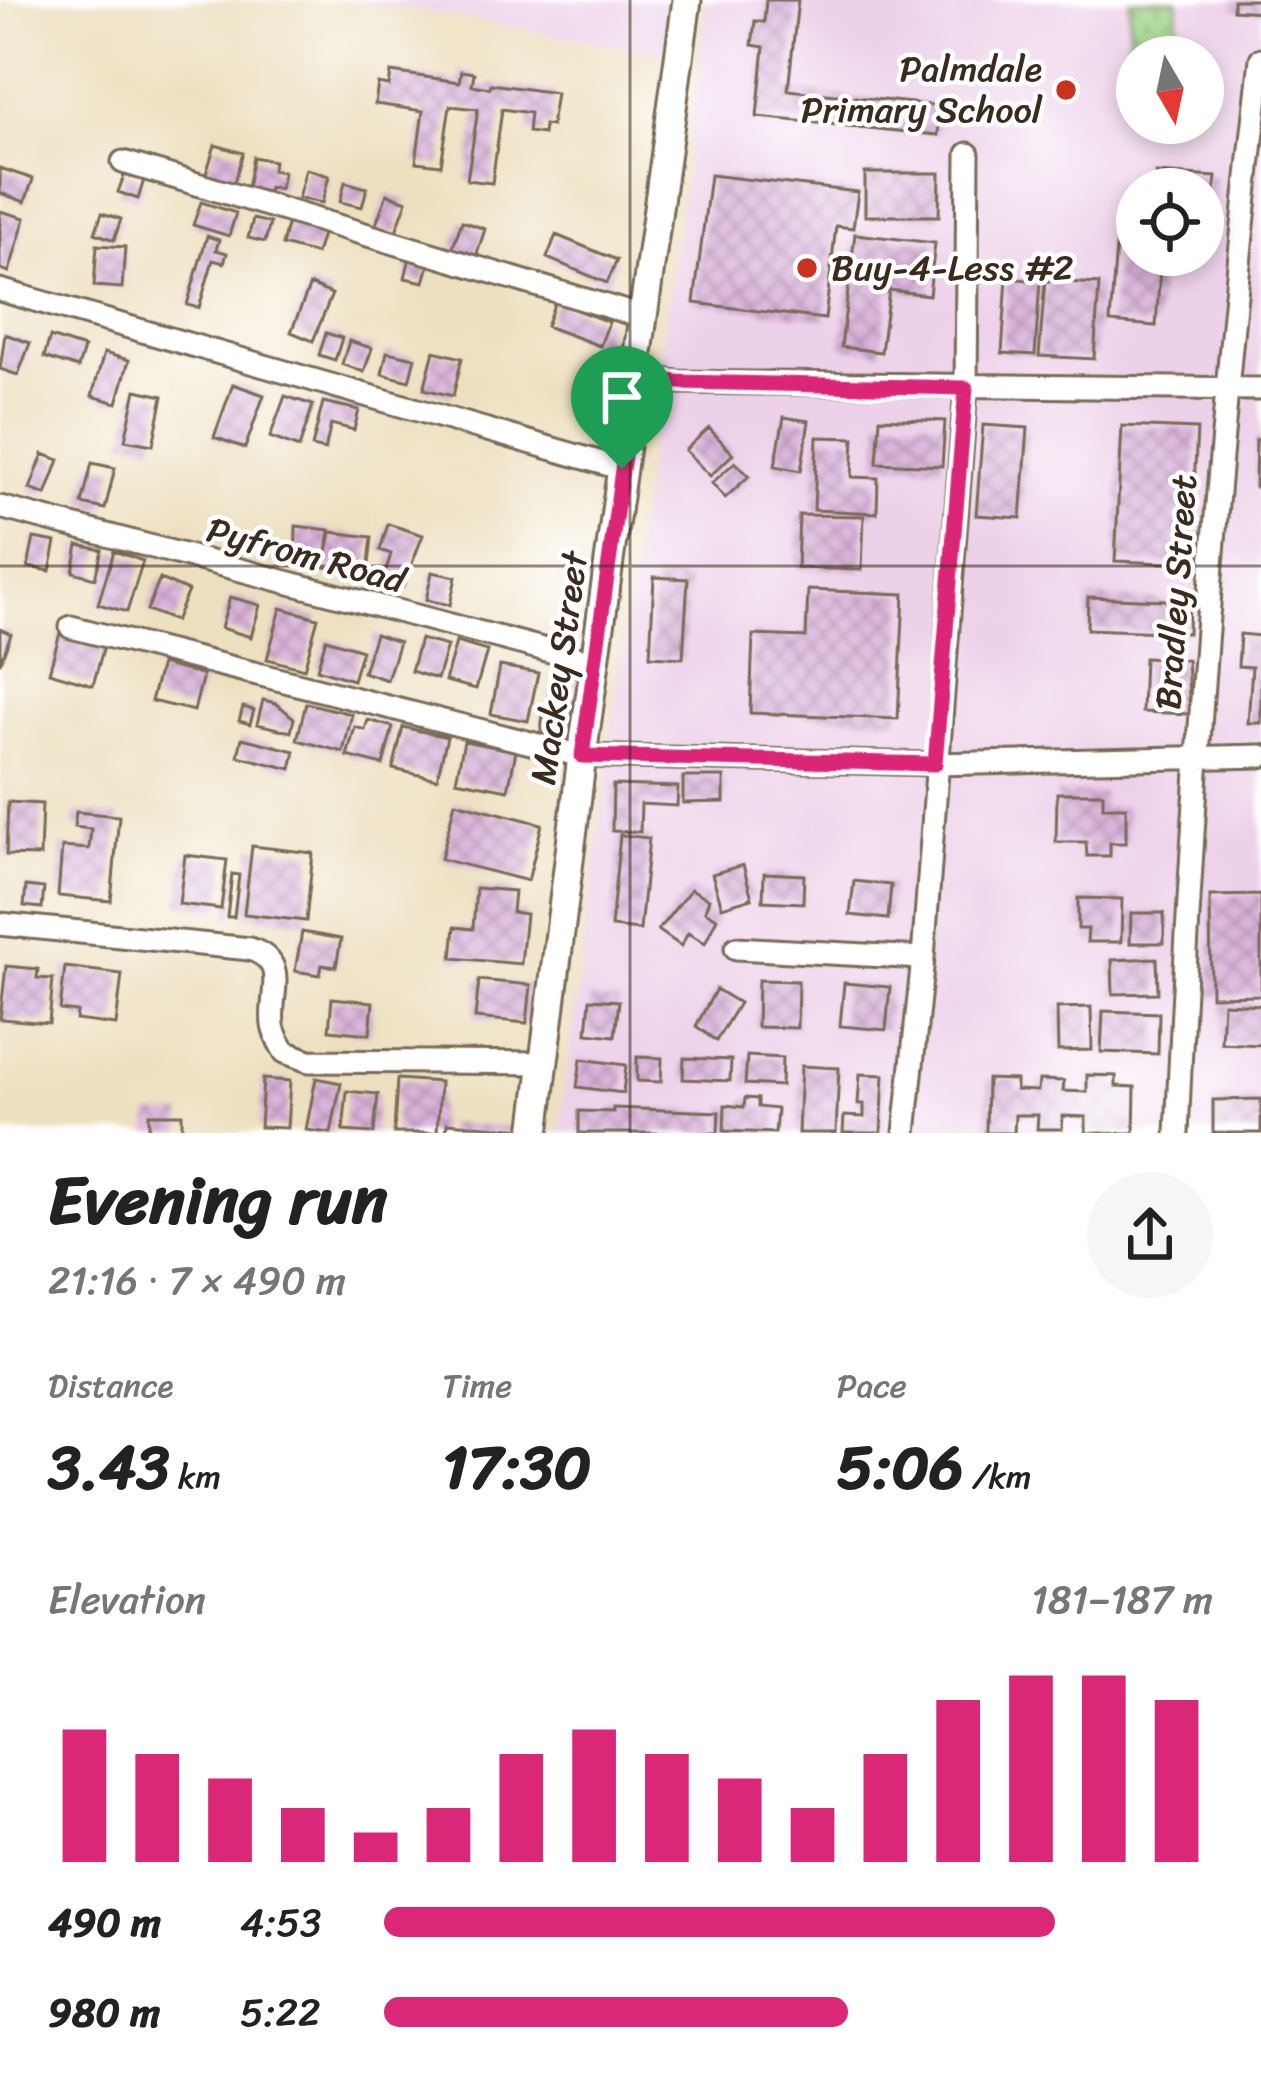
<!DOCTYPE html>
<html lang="en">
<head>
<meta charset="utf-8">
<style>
	:root { --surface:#fff; --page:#f6f6f6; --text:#222; --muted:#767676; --accent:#db2777 }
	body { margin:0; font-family:Sriracha,sans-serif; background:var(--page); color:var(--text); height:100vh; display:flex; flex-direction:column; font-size:45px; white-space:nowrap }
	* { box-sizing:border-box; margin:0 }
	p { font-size:39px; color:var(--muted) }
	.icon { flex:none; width:66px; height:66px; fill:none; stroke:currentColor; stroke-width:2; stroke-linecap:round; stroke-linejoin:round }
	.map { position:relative; height:1133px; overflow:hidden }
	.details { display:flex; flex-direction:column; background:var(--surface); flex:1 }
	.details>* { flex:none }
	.needle { width:78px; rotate:171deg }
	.tools { position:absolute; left:1116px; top:36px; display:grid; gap:24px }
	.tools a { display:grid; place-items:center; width:108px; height:108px; border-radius:50%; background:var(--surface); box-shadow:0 6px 18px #0003; font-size:60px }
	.pin { position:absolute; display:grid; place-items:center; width:102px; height:102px; color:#fff; margin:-123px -51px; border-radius:50% 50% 50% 0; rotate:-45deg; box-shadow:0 0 12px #0007 }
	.pin .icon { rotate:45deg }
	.round { display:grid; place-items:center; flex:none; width:126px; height:126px; border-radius:63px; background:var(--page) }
	.head { display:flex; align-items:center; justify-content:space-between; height:204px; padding:0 48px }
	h1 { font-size:66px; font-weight:800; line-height:90px }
	.metrics { display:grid; grid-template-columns:repeat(3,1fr); gap:18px; height:204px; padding:12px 48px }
	.metrics div { display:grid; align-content:center }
	.metrics b { font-size:60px; font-weight:800 }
	.metrics small { font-size:33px; font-weight:400 }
	.metrics p { font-size:33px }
	.chart { height:336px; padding:24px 48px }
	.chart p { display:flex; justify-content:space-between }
	.chart svg { width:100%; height:216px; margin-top:12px; stroke:var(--accent); stroke-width:6 }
	ul { padding:0 48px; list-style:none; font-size:39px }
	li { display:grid; grid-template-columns:192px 144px 1fr; align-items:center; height:90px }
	li i { height:30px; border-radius:15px; background:var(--accent) }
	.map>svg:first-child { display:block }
	.built { fill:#edd1e9; fill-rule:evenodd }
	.park { fill:url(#park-dots); stroke:#6a7d50; stroke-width:3 }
	.building { fill:url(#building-cross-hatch) }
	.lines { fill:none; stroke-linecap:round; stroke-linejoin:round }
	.minor-casing { stroke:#796a57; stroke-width:27 }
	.major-casing { stroke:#796a57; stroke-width:33 }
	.minor { stroke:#fff; stroke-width:21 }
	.major { stroke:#fff; stroke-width:27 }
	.route-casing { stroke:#fff; stroke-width:24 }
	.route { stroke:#db2777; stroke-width:15 }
	.grid { fill:none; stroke:#3b2a1e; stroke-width:3; stroke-opacity:0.55 }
	.poi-dot { fill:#c8321e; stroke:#fff; stroke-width:4.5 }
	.labels { text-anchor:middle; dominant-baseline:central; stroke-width:9; stroke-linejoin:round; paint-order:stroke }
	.poi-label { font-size:36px; fill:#3b2a1e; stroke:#fff; text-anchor:end }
	.street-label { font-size:36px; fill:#3b2a1e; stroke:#fff }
</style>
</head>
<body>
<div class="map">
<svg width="1261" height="1133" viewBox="0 0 1261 1133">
	<defs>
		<pattern id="park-dots" width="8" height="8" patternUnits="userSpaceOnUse" patternTransform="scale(3)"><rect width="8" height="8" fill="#9ad081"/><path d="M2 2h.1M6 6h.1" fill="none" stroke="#7fa969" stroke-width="1.8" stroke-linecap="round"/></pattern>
		<pattern id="building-cross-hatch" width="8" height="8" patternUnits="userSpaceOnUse" patternTransform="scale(3)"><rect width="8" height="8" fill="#dbb4db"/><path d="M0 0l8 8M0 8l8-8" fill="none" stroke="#b393b1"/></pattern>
	</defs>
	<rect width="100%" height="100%" fill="#fff"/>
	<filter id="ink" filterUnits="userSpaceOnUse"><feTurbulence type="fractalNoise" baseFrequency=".00833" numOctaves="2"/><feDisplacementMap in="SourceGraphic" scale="24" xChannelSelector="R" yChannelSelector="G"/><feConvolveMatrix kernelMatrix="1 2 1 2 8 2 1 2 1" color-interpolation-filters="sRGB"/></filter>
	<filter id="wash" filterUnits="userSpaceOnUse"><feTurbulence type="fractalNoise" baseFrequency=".004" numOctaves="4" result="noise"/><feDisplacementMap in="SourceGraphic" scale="48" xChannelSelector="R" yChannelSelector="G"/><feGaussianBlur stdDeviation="2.7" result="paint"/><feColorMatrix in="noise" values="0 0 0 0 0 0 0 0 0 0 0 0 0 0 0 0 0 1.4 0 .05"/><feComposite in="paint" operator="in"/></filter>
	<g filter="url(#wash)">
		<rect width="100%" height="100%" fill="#ede0c0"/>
		<!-- built -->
		<path class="built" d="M 356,0 L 677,0 L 669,55 Z
			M 707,0 L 1261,0 L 1261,1133 L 559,1133 ZM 1137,57 L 1203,57 L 1203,123 L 1137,123 ZM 1137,189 L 1203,189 L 1203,255 L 1137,255 Z"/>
		<!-- park -->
		<path class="park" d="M 1130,0 L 1178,0 L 1176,57 L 1137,57 L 1137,80 L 1128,80 Z"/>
		<g id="blocks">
			<!-- building -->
			<path class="building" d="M 766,0 L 798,0 L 788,90 L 941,106 L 938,135 L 757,117 L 764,47 L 752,45 L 755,21 L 764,22 Z
				M 1233,0 L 1261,0 L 1261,12 L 1233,10 Z
				M 461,71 L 474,73 L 472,85 L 490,88 L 491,84 L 556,93 L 551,126 L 544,125 L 543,134 L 528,132 L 530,113 L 502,109 L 492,183 L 467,180 L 478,109 L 450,106 L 441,165 L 416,162 L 423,111 L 375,104 L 378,84 L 389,86 L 391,72 L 459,82 Z
				M 215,145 L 243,153 L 233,185 L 205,177 Z
				M 253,157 L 274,161 L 272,170 L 283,172 L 280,189 L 269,187 L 268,192 L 247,188 Z
				M 0,168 L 33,179 L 25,202 L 0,193 Z
				M 306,169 L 329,176 L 322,203 L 298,198 Z
				M 125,173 L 144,180 L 138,199 L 118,192 Z
				M 865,173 L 940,173 L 939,216 L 865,216 Z
				M 1156,173 L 1216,177 L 1213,212 L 1203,212 L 1203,189 L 1155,189 Z
				M 710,175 L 858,192 L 853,228 L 836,226 L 825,319 L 694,303 Z
				M 345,182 L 367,188 L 362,207 L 340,202 Z
				M 387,194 L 407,201 L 395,234 L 375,227 Z
				M 201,202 L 236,213 L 229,236 L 193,225 Z
				M 1119,209 L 1137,210 L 1137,255 L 1161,255 L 1156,326 L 1110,322 Z
				M 0,211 L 25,218 L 9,272 L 0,269 Z
				M 102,213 L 121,219 L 114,240 L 95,233 Z
				M 289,218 L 324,227 L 316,254 L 282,245 Z
				M 253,219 L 270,223 L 265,242 L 248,238 Z
				M 462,221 L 485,229 L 476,257 L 452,249 Z
				M 855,234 L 935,243 L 929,295 L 889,290 L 881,352 L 841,347 Z
				M 556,235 L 617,260 L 607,283 L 547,258 Z
				M 207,236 L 219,240 L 216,250 L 227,253 L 224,263 L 213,260 L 199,308 L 187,305 Z
				M 97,245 L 125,247 L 122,288 L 94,286 Z
				M 411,253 L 431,258 L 424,282 L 405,278 Z
				M 1007,278 L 1040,281 L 1035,355 L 1002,353 Z
				M 1045,281 L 1099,284 L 1094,359 L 1039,356 Z
				M 310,285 L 332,294 L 313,341 L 291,332 Z
				M 555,302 L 609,322 L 600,346 L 546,326 Z
				M 326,333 L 342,338 L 335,360 L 319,355 Z
				M 5,334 L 30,343 L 18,375 L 0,369 Z
				M 50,337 L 84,348 L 78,368 L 44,357 Z
				M 349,341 L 372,348 L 364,372 L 342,364 Z
				M 434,351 L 462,358 L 453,396 L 424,389 Z
				M 387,352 L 415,358 L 409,381 L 382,374 Z
				M 104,353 L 129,360 L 117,403 L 92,396 Z
				M 233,384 L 264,395 L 245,448 L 214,437 Z
				M 136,390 L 163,396 L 153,445 L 125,440 Z
				M 285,396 L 313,405 L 299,448 L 270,437 Z
				M 323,402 L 359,410 L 354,430 L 331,424 L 325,450 L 312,447 Z
				M 784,417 L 809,421 L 801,471 L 775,466 Z
				M 880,418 L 945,421 L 942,466 L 877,463 Z
				M 983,425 L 1028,428 L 1021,518 L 976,515 Z
				M 1122,426 L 1197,429 L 1190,564 L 1115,561 Z
				M 709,428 L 733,454 L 710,476 L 685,450 Z
				M 817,437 L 854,438 L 852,477 L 878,478 L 877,513 L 814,510 Z
				M 1256,440 L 1261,440 L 1261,487 L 1255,487 Z
				M 43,454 L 59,460 L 46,495 L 30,489 Z
				M 735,462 L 749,476 L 725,498 L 712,483 Z
				M 92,463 L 115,468 L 105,509 L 82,504 Z
				M 799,515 L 864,516 L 862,570 L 797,568 Z
				M 388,524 L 423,535 L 403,587 L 383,581 L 391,554 L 380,550 Z
				M 296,526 L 330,530 L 327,553 L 331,532 L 372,537 L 368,573 L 295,563 Z
				M 34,538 L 56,542 L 50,571 L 28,567 Z
				M 78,545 L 102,550 L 95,578 L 73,572 Z
				M 114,551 L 143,561 L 127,612 L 98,604 Z
				M 432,572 L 456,577 L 450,605 L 426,600 Z
				M 654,577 L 688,579 L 683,658 L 650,656 Z
				M 160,579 L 188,591 L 175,621 L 147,610 Z
				M 808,590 L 904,594 L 898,719 L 750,713 L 753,635 L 806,637 Z
				M 230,597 L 260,605 L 251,637 L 221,628 Z
				M 1088,597 L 1189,601 L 1188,633 L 1087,629 Z
				M 281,608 L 318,618 L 304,669 L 267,659 Z
				M 0,629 L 11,634 L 0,663 Z
				M 60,633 L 104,646 L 93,685 L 49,672 Z
				M 375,634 L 399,642 L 387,680 L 363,672 Z
				M 1240,634 L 1261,636 L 1261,723 L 1248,723 L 1252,667 L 1238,666 Z
				M 326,639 L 362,650 L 353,680 L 317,669 Z
				M 420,639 L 447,646 L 437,679 L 411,671 Z
				M 456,642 L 487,651 L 476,689 L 445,681 Z
				M 1144,658 L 1187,660 L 1190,714 L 1142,712 Z
				M 161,664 L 203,675 L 194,711 L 151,701 Z
				M 500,666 L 538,673 L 528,721 L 491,714 Z
				M 555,672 L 580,677 L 574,704 L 550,699 Z
				M 263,700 L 276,703 L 294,718 L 291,732 L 257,724 Z
				M 306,703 L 352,714 L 343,752 L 297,740 Z
				M 243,707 L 254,710 L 250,724 L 239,721 Z
				M 544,708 L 574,711 L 571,741 L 540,738 Z
				M 368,720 L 393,727 L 383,765 L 347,756 L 355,727 L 365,730 Z
				M 403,727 L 447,737 L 437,779 L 393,769 Z
				M 242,738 L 295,751 L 291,769 L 238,756 Z
				M 464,741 L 516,751 L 508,790 L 456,780 Z
				M 683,777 L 724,777 L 724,802 L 683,803 Z
				M 613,785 L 678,787 L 677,806 L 641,804 L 640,832 L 612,831 Z
				M 1057,793 L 1103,793 L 1103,807 L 1126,807 L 1126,843 L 1110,843 L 1110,856 L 1087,856 L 1086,842 L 1056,842 Z
				M 8,802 L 42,804 L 40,856 L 6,855 Z
				M 455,802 L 542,824 L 528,881 L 441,859 Z
				M 76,812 L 119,816 L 111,901 L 58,896 L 62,847 L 89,849 L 91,829 L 74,827 Z
				M 620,835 L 649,838 L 640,930 L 611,927 Z
				M 252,846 L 313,853 L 306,921 L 244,914 Z
				M 185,855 L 227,860 L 221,909 L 179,904 Z
				M 743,865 L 752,898 L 722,907 L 712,874 Z
				M 764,873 L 804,875 L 803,903 L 763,901 Z
				M 232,874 L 239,875 L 234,917 L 227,917 Z
				M 854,881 L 891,885 L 888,919 L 850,915 Z
				M 26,886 L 44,888 L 42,908 L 24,906 Z
				M 476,888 L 514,891 L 512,912 L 526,914 L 521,964 L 452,958 L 455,927 L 473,929 Z
				M 691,889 L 709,899 L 705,911 L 717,918 L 705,943 L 688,933 L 681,946 L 658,930 Z
				M 1261,895 L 1261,995 L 1211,996 L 1210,896 Z
				M 1078,898 L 1122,899 L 1121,942 L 1087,942 L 1088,929 L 1078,929 Z
				M 1131,913 L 1164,913 L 1164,943 L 1130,943 Z
				M 302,932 L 341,939 L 336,967 L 322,965 L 320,975 L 295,971 Z
				M 1157,958 L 1158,993 L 1113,994 L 1112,960 Z
				M 6,966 L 38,969 L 37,978 L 53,979 L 49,1023 L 0,1019 Z
				M 65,967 L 122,974 L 116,1025 L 76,1020 L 77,1012 L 60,1010 Z
				M 479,980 L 531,985 L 527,1023 L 475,1018 Z
				M 758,980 L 798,981 L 797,1028 L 757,1027 Z
				M 844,983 L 890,987 L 886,1030 L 840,1026 Z
				M 716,989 L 739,1003 L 716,1041 L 696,1026 Z
				M 332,998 L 373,1002 L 370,1034 L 329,1030 Z
				M 590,999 L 619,1001 L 615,1036 L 587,1033 Z
				M 1223,1003 L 1261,1005 L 1261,1045 L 1221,1043 Z
				M 1091,1007 L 1092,1050 L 1058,1051 L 1057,1008 Z
				M 1103,1011 L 1159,1013 L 1158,1054 L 1101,1052 Z
				M 747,1056 L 782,1058 L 781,1086 L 745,1084 Z
				M 637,1057 L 662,1058 L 661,1082 L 637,1081 Z
				M 684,1058 L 731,1060 L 730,1081 L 683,1079 Z
				M 581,1059 L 626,1065 L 623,1093 L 577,1087 Z
				M 801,1066 L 839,1068 L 836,1133 L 798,1133 Z
				M 860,1074 L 884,1075 L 881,1133 L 843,1133 L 844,1116 L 864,1117 L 864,1104 L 858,1104 Z
				M 1087,1075 L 1116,1076 L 1116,1086 L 1135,1087 L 1134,1133 L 1086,1133 L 1086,1117 L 1063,1116 L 1062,1129 L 1037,1129 L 1038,1115 L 1015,1115 L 1014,1133 L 986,1133 L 987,1079 L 1016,1080 L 1016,1090 L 1038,1091 L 1039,1080 L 1064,1081 L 1063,1091 L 1087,1092 Z
				M 316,1078 L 341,1083 L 331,1133 L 306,1130 Z
				M 263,1079 L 290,1081 L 287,1128 L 260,1127 Z
				M 397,1079 L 440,1082 L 437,1133 L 394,1133 Z
				M 347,1091 L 378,1094 L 374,1133 L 343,1131 Z
				M 745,1098 L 758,1099 L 758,1107 L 777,1109 L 775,1133 L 724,1131 L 725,1105 L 744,1107 Z
				M 1261,1099 L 1261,1133 L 1213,1133 L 1213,1100 Z
				M 613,1108 L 719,1112 L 718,1133 L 579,1133 L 579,1111 L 613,1112 Z
				M 149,1114 L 182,1114 L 182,1133 L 149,1133 Z
				M 447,1123 L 525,1129 L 525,1133 L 446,1133 Z"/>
		</g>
	</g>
	<g filter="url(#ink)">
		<use href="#blocks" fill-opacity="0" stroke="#796a57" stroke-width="3"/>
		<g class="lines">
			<defs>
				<path id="minor" d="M 123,162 L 643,317
					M 0,290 L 623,469
					M 635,377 L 677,382 L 1261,389
					M 0,507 L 596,663
					M 71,627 L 582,756 L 935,764 L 1261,756
					M 0,924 L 250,949 C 290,962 269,993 273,1025 C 274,1035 280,1043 285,1052 L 309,1061 L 545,1063
					M 736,948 L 923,958
					M 905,1133 L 923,958 L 966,388 L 968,154
					M 1177,1133 C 1193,774 1220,416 1261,59"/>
				<path id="major" d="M 535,1133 L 582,756 L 687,0"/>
			</defs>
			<!-- minor casing -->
			<use href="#minor" class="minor-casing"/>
			<!-- major casing -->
			<use href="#major" class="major-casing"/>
			<!-- minor -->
			<use href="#minor" class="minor"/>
			<!-- major -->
			<use href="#major" class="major"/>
		</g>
	</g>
	<g class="lines" filter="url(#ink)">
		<defs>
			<path id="route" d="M 635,377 L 677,382 L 966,388 L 935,764 L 582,756 Z"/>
		</defs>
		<!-- route casing -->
		<use href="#route" class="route-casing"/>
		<!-- route -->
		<use href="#route" class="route"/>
	</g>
	<!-- grid -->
	<path class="grid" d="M 630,0 L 630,1133M 0,566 L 1261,566"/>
	<!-- markers -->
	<g class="poi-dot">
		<circle cx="1066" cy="90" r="12"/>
		<circle cx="807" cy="268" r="12"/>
	</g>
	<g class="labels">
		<!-- poi labels -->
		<g class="poi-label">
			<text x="1042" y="69">Palmdale<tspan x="1042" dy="41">Primary School</tspan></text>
			<text x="831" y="268" text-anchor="start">Buy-4-Less #2</text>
		</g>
		<!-- street labels -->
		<g class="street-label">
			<text transform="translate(306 555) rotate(15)">Pyfrom Road</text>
			<text transform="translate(1176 592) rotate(-86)">Bradley Street</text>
			<text transform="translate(559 668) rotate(-82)">Mackey Street</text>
		</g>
	</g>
</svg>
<div class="tools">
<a><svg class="needle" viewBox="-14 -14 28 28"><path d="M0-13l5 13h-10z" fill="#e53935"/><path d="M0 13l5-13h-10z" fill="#767676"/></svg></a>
<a><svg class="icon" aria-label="locate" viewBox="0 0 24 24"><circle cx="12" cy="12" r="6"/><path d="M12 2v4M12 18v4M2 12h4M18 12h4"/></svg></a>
</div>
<div class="pin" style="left:622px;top:469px;background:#1e9e55"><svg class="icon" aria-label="arrive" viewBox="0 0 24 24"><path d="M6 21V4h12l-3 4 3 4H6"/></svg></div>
</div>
<section class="details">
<div class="head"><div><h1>Evening run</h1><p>21:16 · 7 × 490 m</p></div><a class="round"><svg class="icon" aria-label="share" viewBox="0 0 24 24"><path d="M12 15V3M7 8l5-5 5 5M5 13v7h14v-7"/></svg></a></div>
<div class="metrics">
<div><p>Distance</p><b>3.43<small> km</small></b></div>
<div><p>Time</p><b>17:30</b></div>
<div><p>Pace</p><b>5:06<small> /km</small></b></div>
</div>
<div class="chart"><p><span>Elevation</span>181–187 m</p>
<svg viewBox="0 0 160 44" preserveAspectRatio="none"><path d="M5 44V17M15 44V22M25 44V27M35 44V33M45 44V38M55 44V33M65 44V22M75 44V17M85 44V22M95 44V27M105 44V33M115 44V22M125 44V11M135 44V6M145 44V6M155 44V11"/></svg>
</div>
<ul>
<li><b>490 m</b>4:53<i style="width:81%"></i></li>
<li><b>980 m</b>5:22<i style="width:56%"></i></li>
</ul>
</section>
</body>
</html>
